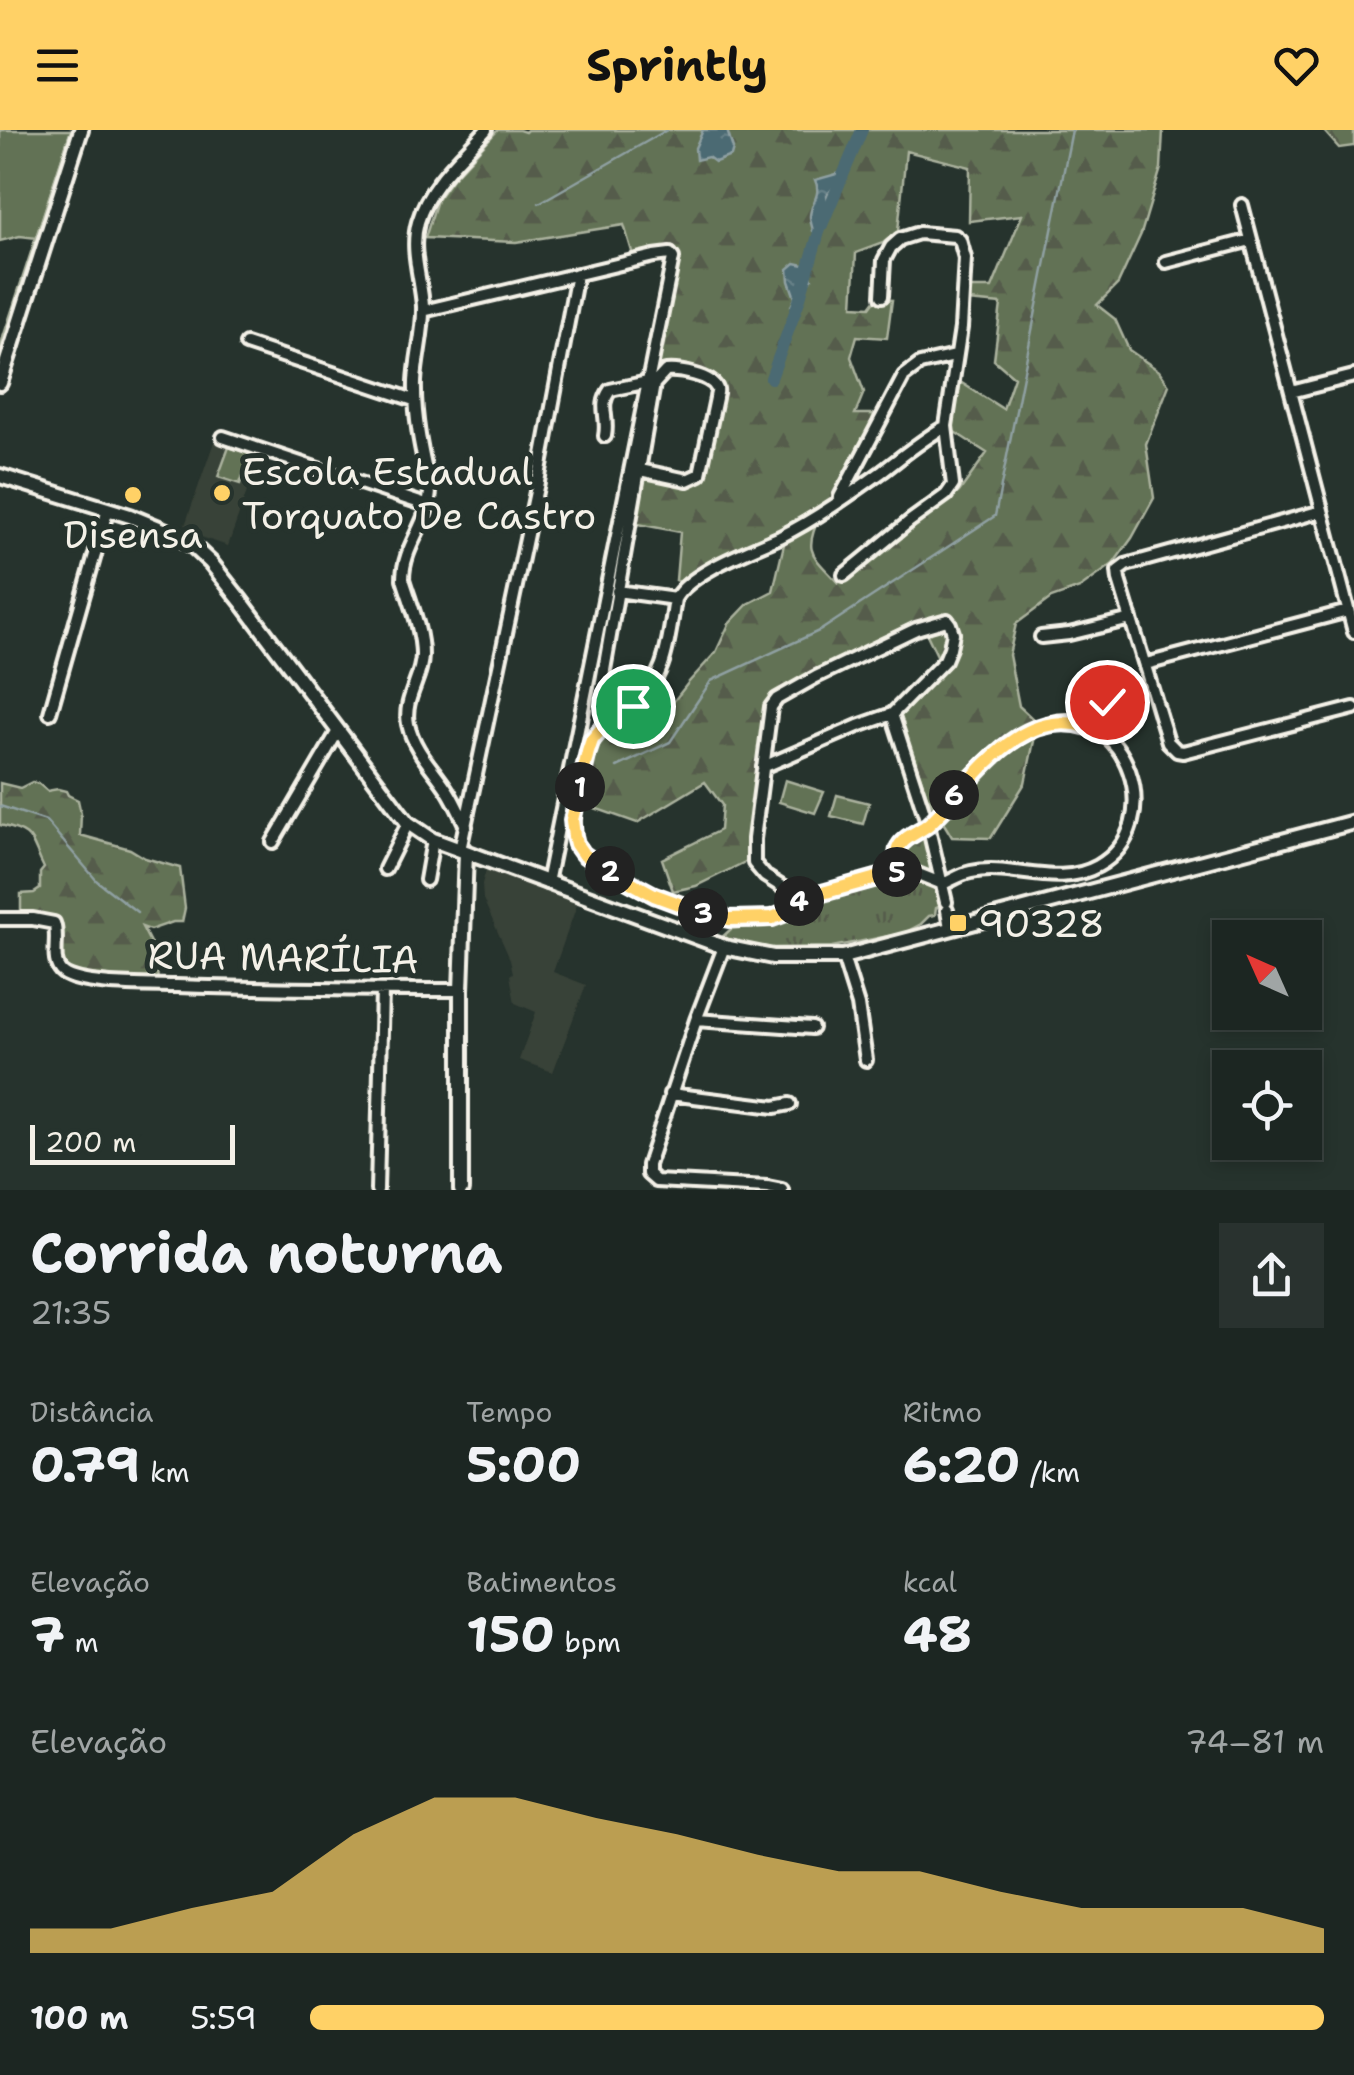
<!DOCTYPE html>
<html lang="pt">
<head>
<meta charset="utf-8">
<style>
	:root { --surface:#1c2622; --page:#29322f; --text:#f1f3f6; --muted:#a0a5a5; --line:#3a4340; --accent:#ffd166 }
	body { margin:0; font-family:"Shantell Sans",sans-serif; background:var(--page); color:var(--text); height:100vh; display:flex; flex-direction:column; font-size:38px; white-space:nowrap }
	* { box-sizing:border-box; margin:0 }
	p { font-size:32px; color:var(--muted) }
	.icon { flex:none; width:55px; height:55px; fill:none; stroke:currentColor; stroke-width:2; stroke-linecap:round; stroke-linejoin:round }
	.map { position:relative; height:1060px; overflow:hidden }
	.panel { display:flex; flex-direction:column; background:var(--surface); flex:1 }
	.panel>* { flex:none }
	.needle { width:65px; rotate:315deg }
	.fabs { position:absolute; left:1212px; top:790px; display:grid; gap:20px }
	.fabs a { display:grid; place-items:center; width:110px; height:110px; border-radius:0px; background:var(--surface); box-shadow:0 5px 15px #0003,0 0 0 2px var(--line); font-size:50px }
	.scale { position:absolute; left:30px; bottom:25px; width:205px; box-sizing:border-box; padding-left:10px; border:5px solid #f4f1e8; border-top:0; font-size:28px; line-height:35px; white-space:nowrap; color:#f4f1e8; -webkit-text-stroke:8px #26332d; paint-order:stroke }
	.pin { position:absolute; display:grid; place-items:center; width:85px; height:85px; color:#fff; margin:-42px; border:5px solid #fff; border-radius:50%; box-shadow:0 2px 10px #0007 }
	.km { position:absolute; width:50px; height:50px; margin:-25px; border-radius:50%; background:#222; color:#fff; font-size:28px; line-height:50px; text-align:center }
	.round { display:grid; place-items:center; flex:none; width:105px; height:105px; border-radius:0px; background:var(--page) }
	.summary { display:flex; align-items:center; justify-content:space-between; height:170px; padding:0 30px }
	h1 { font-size:55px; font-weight:700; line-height:75px }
	.stats { display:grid; grid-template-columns:repeat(3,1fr); gap:15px; height:170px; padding:10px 30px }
	.stats div { display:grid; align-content:center }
	.stats b { font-size:50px; font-weight:700 }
	.stats small { font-size:28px; font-weight:400 }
	.stats p { font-size:28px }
	.chart { height:280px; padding:20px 30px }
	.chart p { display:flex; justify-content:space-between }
	.chart svg { width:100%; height:180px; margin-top:10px; fill:var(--accent); opacity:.7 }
	ul { padding:0 30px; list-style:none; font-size:32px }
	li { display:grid; grid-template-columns:160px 120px 1fr; align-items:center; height:75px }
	li i { height:25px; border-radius:12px; background:var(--accent) }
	header { display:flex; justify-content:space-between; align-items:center; height:130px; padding:0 30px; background:var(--accent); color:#111; font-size:45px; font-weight:700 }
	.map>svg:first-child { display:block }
	.built { fill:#394238 }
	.grass { fill:#627254; stroke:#abb29e; stroke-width:2.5 }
	.forest { fill:url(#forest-firs); stroke:#abb29e; stroke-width:2.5 }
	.park { fill:url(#park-tufts); stroke:#abb29e; stroke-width:2.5 }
	.water { fill:url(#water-ripples); stroke:#8fa0a2; stroke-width:2.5 }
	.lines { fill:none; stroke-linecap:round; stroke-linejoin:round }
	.stream { stroke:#8fa0a2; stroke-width:2.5 }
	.river { stroke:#4c6a73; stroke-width:12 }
	.minor-casing { stroke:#f4f1e8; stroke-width:18 }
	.major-casing { stroke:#f4f1e8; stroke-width:20 }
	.minor { stroke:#26332d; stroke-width:10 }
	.major { stroke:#26332d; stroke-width:12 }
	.route-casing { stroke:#fff; stroke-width:20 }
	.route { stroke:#ffd166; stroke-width:12 }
	.poi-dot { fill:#ffd166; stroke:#26332d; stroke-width:4 }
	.labels { text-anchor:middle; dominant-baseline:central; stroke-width:10; stroke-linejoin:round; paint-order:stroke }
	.poi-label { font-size:38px; fill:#f4f1e8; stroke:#26332d; text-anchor:start }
	.street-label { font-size:38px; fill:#f4f1e8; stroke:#26332d }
</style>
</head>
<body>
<header><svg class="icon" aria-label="menu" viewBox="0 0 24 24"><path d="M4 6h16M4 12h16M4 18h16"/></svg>Sprintly<svg class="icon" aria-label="heart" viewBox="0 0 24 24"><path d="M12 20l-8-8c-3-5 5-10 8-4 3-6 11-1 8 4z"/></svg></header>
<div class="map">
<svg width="1354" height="1060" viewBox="0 0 1354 1060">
	<defs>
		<pattern id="forest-firs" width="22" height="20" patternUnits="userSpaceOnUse" patternTransform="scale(2.5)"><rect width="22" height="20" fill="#627254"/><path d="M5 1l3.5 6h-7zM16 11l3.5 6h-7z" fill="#545b4c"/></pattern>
		<pattern id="park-tufts" width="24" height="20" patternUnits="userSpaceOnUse" patternTransform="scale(2.5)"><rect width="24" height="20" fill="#627254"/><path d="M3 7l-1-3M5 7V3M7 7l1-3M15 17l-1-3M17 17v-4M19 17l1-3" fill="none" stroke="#545b4c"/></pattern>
		<pattern id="water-ripples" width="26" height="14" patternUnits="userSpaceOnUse" patternTransform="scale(2.5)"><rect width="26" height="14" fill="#4c6a73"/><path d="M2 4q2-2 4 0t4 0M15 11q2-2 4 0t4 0" fill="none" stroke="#668087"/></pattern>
	</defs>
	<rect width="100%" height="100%" fill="#26332d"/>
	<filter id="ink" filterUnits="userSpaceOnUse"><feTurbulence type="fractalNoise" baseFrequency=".01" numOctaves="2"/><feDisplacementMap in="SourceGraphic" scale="20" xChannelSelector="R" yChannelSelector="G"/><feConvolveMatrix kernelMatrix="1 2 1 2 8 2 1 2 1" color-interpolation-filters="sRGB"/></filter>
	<g filter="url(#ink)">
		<!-- built -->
		<path class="built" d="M 215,309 L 260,324 L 228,416 L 183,401 Z
			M 486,740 L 578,772 L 553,842 L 586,855 L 553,942 L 519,930 L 536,882 L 515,873 L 510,845 L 513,843 L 510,829 L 483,769 L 482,754 Z"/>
		<!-- grass -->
		<path class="grass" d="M 0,0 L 71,0 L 36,108 L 20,106 L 0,111 Z
			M 229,317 L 250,324 L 240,354 L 218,347 Z
			M 785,650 L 824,662 L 815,683 L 779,672 Z
			M 837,665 L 869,673 L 863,694 L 831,686 Z"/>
		<!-- forest -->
		<path class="forest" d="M 71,0 L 77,0 L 0,238 L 0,217 Z
			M 498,0 L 519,0 L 525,2 L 527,0 L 1163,0 L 1161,38 L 1141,104 L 1118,154 L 1097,175 L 1115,189 L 1129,220 L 1159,241 L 1169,255 L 1146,314 L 1154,368 L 1132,408 L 1113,434 L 1080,458 L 1051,468 L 1016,494 L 1009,525 L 1019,576 L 1032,588 L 1034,611 L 1025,653 L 991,708 L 952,707 L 927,666 L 899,584 L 944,540 L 921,492 L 772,565 L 747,731 L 696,756 L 673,761 L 662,729 L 720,700 L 722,675 L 705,652 L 637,693 L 583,674 L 594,612 L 609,597 L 613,613 L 634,611 L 652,599 L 688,553 L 716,522 L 729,494 L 748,474 L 773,461 L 785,410 L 820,386 C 802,423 813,425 838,453 L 959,362 L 987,323 L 950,299 L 957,250 L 1003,279 L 1014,247 L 994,230 L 1001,174 L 968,171 L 967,158 L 992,158 L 1022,85 L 969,91 L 970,37 L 906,21 L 898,101 L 883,113 L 856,123 L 853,176 L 870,177 L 876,169 L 892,170 L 887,208 L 857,206 L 851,227 L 864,262 L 855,284 L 874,284 L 866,311 L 851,343 L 833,371 L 806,389 L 686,453 L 676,450 L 680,402 L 633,393 L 642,343 L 695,353 L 701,350 L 722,255 L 716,250 L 655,233 L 680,129 L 674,118 L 633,125 L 624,95 L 516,112 L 425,108 L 437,70 L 452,49 Z
			M 1323,0 L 1354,0 L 1354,16 L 1339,18 Z
			M 32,652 L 39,654 L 47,661 L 58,659 L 66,661 L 68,665 L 78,670 L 81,684 L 80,705 L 130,719 L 145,728 L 180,738 L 185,778 L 182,792 L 173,792 L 150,800 L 142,797 L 156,824 L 158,853 C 126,851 85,855 60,833 L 55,790 L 39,785 L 21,784 L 21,764 L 34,763 L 40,759 L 40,743 L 44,738 C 29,708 36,703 0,695 L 0,653 L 20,658 Z"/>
		<!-- park -->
		<path class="park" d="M 928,697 L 936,748 L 910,732 L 903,718 Z
			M 912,744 L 940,760 L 942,775 L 936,778 L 935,785 L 929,786 L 921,794 L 904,803 L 832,817 L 768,818 L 718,811 L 731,799 L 784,792 L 803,774 L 885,750 Z"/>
		<!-- water -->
		<path class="water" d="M 703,0 L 727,0 L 733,19 L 731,26 L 715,32 L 708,27 L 696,30 L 695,18 Z
			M 847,41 L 827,65 C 830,79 826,91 819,102 L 813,101 C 812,96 810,91 810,86 C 811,72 822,65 815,50 Z
			M 795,133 L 809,136 L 812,149 L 798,162 L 799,171 L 792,174 L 795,168 L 789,151 L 788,139 Z"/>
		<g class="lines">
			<!-- stream -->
			<path class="stream" d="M 539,73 L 667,0
				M 617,637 L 670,612 L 711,551 L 821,500 L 995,386 L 1072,0
				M 0,676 L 46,691 L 97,751 L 137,782"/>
			<!-- river -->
			<path class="river" d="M 771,248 L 799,171 L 819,102 L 862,0"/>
			<defs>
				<path id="minor" d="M 1242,75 L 1354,502
					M 1166,132 L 1251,110
					M 423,181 L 654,126 L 670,124 L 673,128 L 547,753
					M 246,214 L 414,270
					M 1291,262 L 1354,246
					M 605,306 C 609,286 598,277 610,260 L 648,252
					M 223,307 L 429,376
					M 840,367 L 904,246 L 920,234 L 955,226
					M 1322,381 L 1126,435 L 1118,441 L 1119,450 L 1168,612 L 1177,621 L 1183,622 L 1354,578
					M 844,445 L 910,391 L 946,365 L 953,355 L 946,296 L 961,198 L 965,128 L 960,110 L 955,106 L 919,103 L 900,109 L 891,117 L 884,130 L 882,166
					M 617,461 L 675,469 C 690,442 751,420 780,407 C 816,389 851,364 883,341 C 904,325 923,309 946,296
					M 675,469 C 668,512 667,549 631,578 C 617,588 599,596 591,612 C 582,631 567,699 577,716 C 591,741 682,778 710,785 C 727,789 746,790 763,789 C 787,786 786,777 803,769 C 811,764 823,763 832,760 C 854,754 876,748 898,742 L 913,742 L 943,754 C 952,750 961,744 971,742 C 1012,733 1057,759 1098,736 C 1170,695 1126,571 1048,594 C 1006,607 975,642 947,673 C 940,681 934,689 927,696 C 918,703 901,708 898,719 C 896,726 898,735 898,742
					M 1041,507 L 1069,504 L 1131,489
					M 1146,534 L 1348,481
					M 50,583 L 108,379
					M 892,584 L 928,695 L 946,772
					M 1088,597 C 1100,577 1113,562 1136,556
					M 592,609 L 654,254 L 666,241 C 678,240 712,245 717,259 C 718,262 716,265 716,268 L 700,344 L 687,350 L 640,340
					M 763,637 L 858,596 L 892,584 L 945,530 L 950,518 L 953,503 L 950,494 L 947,490 L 916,499 L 816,547 L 777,569 L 771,577 L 754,709 L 754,733 L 765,746 L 801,769
					M 466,696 C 460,684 455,672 448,661 C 434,639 414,621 408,594 C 403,569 422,549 422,525 C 422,500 410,472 403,449 C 403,415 430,392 430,359 C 422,323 414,289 415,252 C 416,227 424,201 423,176 C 421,148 410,120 418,92 C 429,54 461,28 486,0
					M 273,712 L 338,601
					M 460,720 L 537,357 L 577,144
					M 385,739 L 408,693
					M 426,750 L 433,710
					M 947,780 L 950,798
					M 0,789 L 33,789 L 54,793 C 60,807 49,833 63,843 C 82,857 152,855 177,856 C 272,859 366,860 461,860
					M 724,817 L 696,890 L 648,1035 L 648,1044 L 656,1051 L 767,1057 L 782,1060
					M 843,827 L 858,875 L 866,930
					M 696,890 L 812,898
					M 670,964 L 775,977 L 790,974
					M 377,1060 L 382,860"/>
				<path id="major" d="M 0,253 L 81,0
					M 0,346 L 130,386 L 176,405 L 193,416 L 211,433 L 241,471 L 400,683 L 408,693 L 433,710 L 724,817 L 773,827 L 843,827 L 1354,692
					M 461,1060 L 461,860 L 466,723"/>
			</defs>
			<!-- minor casing -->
			<use href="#minor" class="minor-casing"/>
			<!-- major casing -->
			<use href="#major" class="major-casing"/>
			<!-- minor -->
			<use href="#minor" class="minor"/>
			<!-- major -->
			<use href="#major" class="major"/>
		</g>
	</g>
	<g class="lines" filter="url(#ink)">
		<defs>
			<path id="route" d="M 633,576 L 602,598 L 592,610 L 588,622 L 572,690 L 574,706 L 576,714 L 583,724 L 596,733 L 654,765 L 706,784 L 729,789 L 772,788 L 783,784 L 801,769 L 898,742 C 898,735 896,725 898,719 C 902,707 920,702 929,694 C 973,654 1016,575 1088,597 L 1107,572"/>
		</defs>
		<!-- route casing -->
		<use href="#route" class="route-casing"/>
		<!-- route -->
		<use href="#route" class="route"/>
	</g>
	<!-- markers -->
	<g class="poi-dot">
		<circle cx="222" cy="363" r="10"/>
		<circle cx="133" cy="365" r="10"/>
		<rect x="948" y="783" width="20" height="20" rx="5"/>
	</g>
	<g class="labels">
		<!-- poi labels -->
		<g class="poi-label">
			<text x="242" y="341">Escola Estadual<tspan x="242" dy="44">Torquato De Castro</tspan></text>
			<text x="133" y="404" text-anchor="middle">Disensa</text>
			<text x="978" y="793">90328</text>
		</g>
		<!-- street labels -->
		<g class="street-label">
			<text transform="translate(283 827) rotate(1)">RUA MARÍLIA</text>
		</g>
	</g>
</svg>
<div class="fabs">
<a><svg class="needle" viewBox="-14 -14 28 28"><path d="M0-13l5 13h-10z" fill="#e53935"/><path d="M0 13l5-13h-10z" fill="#a0a5a5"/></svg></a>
<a><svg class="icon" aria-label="locate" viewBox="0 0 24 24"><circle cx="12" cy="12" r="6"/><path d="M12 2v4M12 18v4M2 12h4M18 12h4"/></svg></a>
</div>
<div class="scale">200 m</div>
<div class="pin" style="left:633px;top:576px;background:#1e9e55"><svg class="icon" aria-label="arrive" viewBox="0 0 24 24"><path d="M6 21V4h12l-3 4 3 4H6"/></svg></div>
<div class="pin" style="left:1107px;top:572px;background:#d93025"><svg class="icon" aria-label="check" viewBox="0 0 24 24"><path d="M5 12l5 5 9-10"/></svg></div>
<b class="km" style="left:580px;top:657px">1</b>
<b class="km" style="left:610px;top:741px">2</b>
<b class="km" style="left:703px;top:783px">3</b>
<b class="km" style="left:799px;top:771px">4</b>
<b class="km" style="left:897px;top:742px">5</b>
<b class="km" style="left:954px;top:665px">6</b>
</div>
<section class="panel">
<div class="summary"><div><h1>Corrida noturna</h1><p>21:35</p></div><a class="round"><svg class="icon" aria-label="share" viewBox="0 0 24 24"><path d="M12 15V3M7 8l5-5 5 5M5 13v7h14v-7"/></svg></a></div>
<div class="stats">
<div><p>Distância</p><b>0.79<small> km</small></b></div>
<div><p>Tempo</p><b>5:00</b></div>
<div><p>Ritmo</p><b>6:20<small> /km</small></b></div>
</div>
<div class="stats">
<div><p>Elevação</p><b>7<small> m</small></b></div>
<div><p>Batimentos</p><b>150<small> bpm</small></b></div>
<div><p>kcal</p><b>48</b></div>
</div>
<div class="chart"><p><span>Elevação</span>74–81 m</p>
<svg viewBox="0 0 160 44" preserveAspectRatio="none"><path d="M0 44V38L10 38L20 33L30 29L40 15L50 6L60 6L70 11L80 15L90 20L100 24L110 24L120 29L130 33L140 33L150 33L160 38V44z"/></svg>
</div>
<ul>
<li><b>100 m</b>5:59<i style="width:100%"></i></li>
</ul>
</section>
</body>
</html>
